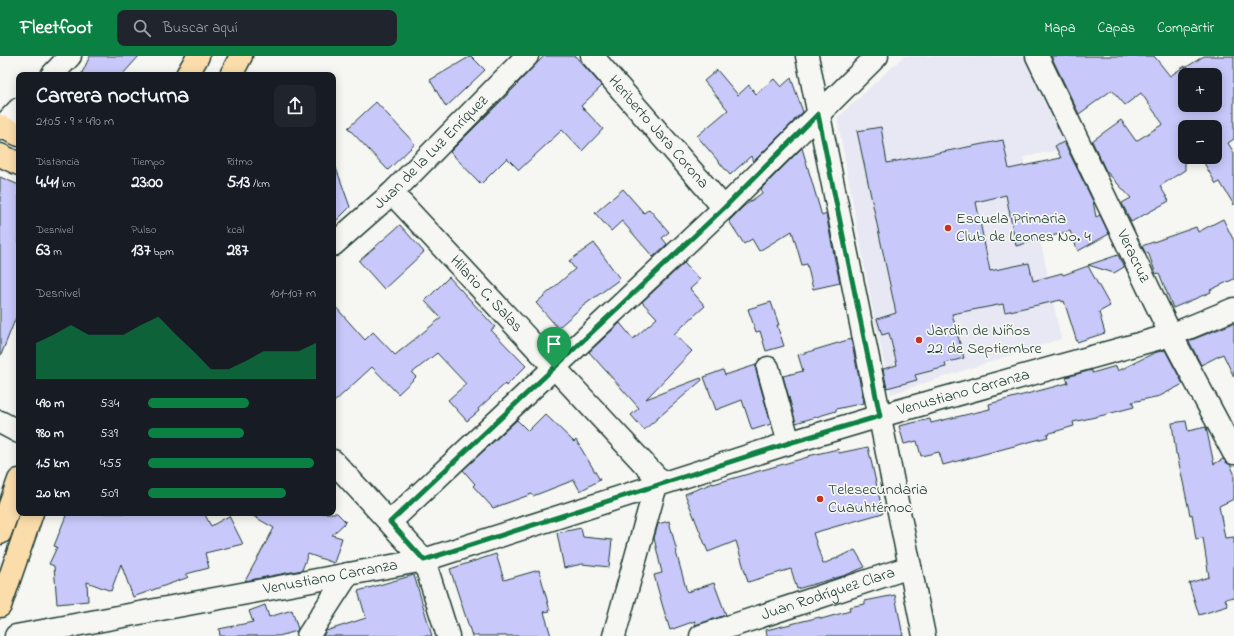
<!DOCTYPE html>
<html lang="es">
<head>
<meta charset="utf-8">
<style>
	:root { --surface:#171b24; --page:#20242c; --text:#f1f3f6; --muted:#9ea1a6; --accent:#0b8043 }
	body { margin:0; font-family:"Indie Flower",sans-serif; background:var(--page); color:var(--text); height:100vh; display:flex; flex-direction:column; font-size:15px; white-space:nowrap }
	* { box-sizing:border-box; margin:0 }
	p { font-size:13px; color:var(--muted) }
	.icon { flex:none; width:22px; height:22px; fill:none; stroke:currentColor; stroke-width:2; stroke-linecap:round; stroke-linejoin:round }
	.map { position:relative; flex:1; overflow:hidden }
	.drawer { position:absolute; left:16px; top:16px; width:320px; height:444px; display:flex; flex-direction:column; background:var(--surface); border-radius:8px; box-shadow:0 2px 10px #0003 }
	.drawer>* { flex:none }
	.buttons { position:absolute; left:1178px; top:12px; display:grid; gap:8px }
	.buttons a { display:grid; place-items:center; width:44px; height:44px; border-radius:8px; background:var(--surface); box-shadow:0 2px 10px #0003; font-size:20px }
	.pin { position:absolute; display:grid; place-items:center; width:34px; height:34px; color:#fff; margin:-41px -17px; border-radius:50% 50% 50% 0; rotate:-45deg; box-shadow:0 0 4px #0007 }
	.pin .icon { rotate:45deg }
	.round { display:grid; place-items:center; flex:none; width:42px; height:42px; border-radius:8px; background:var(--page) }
	.summary { display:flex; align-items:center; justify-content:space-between; height:68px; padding:0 20px }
	h1 { font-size:22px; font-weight:800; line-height:30px }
	.stats { display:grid; grid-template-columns:repeat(3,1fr); gap:6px; height:68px; padding:4px 20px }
	.stats div { display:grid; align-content:center }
	.stats b { font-size:17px; font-weight:800 }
	.stats small { font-size:11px; font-weight:400 }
	.stats p { font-size:11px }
	.chart { height:112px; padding:8px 20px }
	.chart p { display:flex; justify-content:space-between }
	.chart svg { width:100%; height:72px; margin-top:4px; fill:var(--accent); opacity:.7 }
	ul { padding:0 20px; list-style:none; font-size:13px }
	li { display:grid; grid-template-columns:64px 48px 1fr; align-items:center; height:30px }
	li i { height:10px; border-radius:5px; background:var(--accent) }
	header { display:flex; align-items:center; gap:24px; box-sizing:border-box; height:56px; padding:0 20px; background:var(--accent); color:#fff }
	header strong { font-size:19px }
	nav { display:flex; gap:22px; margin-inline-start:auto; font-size:14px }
	.search { width:280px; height:36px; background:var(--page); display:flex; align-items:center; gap:10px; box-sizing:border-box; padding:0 14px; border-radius:8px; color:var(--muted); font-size:15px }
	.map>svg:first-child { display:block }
	.built { fill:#e8e8f4 }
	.building { fill:#c8c8fa; stroke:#1f3d34; fill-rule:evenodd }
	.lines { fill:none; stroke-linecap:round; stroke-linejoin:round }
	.minor-casing { stroke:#1f3d34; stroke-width:25 }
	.major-casing { stroke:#1f3d34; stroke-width:25 }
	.minor { stroke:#f6f6f2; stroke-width:22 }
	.major { stroke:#fbddab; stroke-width:22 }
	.route-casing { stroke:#fff; stroke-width:8 }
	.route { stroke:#0b8043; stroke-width:5 }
	.poi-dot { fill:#c8321e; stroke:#f6f6f2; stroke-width:1.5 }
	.labels { text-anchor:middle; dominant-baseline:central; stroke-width:3.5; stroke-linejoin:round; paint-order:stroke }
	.street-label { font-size:16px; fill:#1f3d34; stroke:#f6f6f2 }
	.poi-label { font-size:16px; fill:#1f3d34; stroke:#f6f6f2; text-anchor:start }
</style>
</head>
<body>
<header>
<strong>Fleetfoot</strong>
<div class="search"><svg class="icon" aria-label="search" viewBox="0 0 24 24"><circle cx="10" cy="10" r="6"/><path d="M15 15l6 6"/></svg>Buscar aquí</div>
<nav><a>Mapa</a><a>Capas</a><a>Compartir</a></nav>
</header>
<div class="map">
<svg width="1234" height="580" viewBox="0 0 1234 580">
	<rect width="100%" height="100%" fill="#f6f6f2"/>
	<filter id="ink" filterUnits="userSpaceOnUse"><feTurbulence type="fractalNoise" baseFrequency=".025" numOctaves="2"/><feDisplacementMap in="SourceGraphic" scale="8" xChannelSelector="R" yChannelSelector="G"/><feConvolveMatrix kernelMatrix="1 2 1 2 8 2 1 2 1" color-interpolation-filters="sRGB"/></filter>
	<g filter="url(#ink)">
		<!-- built -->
		<path class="built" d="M 904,0 L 1024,0 L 1068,92 L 1023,101 L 1061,283 L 891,338 L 875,266 L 837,62 Z"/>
		<!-- building -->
		<path class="building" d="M 90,0 L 139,0 L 122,19 L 81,19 Z
			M 471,0 L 485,14 L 446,51 L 430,24 Z
			M 544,0 L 575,0 L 602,30 L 581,50 L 603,73 L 582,95 L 562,74 L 519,114 L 507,102 L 481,128 L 450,96 L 518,28 L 517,28 Z
			M 1051,0 L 1154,0 L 1170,20 L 1185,10 L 1185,12 L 1204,0 L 1234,0 L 1234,83 L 1228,87 L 1234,97 L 1234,149 L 1220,126 L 1216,128 L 1203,105 L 1209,101 L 1215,101 L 1215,71 L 1185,71 L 1185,114 L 1160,130 L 1169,145 L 1131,166 L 1122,147 L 1131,142 L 1106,115 L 1092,85 L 1121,64 L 1136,85 L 1163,68 L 1141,37 L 1125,49 L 1112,34 L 1079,58 ZM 1185,19 L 1215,19 L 1215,49 L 1185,49 Z
			M 717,14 L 738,39 L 749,29 L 756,38 L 774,23 L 781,31 L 791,22 L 803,56 L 794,64 L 794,65 L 753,106 L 751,100 L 730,119 L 697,80 L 728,54 L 704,25 Z
			M 376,46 L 415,88 L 388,114 L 348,72 Z
			M 881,71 L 887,107 L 1003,84 L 1009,113 L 1061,102 L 1055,90 L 1064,86 L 1093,145 L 1096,161 L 1100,159 L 1109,178 L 1078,195 L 1070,175 L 1016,190 L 1006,139 L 976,146 L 990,215 L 1029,207 L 1033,225 L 1062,217 L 1063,219 L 1088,210 L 1110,250 L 1099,256 L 1105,277 L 1077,286 L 1064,245 L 1062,246 L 1061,244 L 1005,256 L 1003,248 L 952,258 L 964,302 L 945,307 L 946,311 L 915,319 L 917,324 L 887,332 L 883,313 L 897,309 L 889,277 L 882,279 L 877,263 L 896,257 L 857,75 Z
			M 802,92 L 822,160 L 826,158 L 834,199 L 834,200 L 840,227 L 813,233 L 807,208 L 802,209 L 792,175 L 759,195 L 752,183 L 744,188 L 729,165 L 744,150 L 762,137 L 761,133 Z
			M 335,109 L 350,151 L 333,168 L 333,110 Z
			M 0,121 L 19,129 L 19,254 L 1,299 L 0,299 Z
			M 623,133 L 644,157 L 649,153 L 669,176 L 662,182 L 667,188 L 653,201 L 622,165 L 611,175 L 595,157 Z
			M 1223,163 L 1234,185 L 1234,223 L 1210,234 L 1211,236 L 1173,252 L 1159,217 L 1156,218 L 1148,196 L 1146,198 L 1142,190 L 1196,171 L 1198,176 Z
			M 400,169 L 424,196 L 384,233 L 359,205 Z
			M 594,187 L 620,223 L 583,250 L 558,272 L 536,247 L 575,213 L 569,205 Z
			M 1118,199 L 1124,211 L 1114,217 L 1088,209 Z
			M 684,207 L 700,224 L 690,233 L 705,250 L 674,278 L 692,295 L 646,343 L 701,322 L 702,324 L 644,374 L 631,359 L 639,352 L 589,296 L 620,267 L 633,283 L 657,262 L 642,246 Z
			M 449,221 L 495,271 L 491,274 L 526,310 L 506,330 L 505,328 L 478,353 L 479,355 L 467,365 L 448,344 L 466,328 L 437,297 L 412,317 L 416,321 L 398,338 L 372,311 L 333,347 L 333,248 L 365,284 L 373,276 L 395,299 L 441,262 L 425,245 Z
			M 771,246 L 779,269 L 777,269 L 784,290 L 766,295 L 760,275 L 756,276 L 748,253 Z
			M 1234,267 L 1234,321 L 1223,298 L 1201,309 L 1189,285 Z
			M 851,283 L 864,347 L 836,353 L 836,355 L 796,367 L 783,320 L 803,315 L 798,299 Z
			M 1165,294 L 1183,328 L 1160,340 L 1132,346 L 1134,351 L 1104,359 L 1073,366 L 1074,370 L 1047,378 L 1048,381 L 943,409 L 939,396 L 921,400 L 917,385 L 904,388 L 899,370 L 930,363 L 931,367 L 990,353 L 989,348 L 1068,327 L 1066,321 L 1092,314 L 1092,317 L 1116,310 L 1118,315 L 1154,297 Z
			M 756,309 L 756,315 L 771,368 L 752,374 L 742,344 L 716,354 L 704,321 L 723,314 L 725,319 Z
			M 545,358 L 574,386 L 576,384 L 600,424 L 580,435 L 574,424 L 533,440 L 532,438 L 493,452 L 473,430 L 475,428 L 463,414 L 517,364 L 528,375 Z
			M 1186,365 L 1188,375 L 1206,371 L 1214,408 L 1223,403 L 1227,407 L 1230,408 L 1234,417 L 1234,443 L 1219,450 L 1225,482 L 1234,481 L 1234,541 L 1225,543 L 1228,550 L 1199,559 L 1189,527 L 1209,521 L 1203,482 L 1196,483 L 1192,458 L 1190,459 L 1177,398 L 1176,398 L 1172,367 Z
			M 868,391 L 883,457 L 813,477 L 823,508 L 855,494 L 865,511 L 846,519 L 797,533 L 791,513 L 748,526 L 736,485 L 708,496 L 685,438 L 713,427 L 713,428 L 759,415 L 808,401 L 808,400 L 838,393 L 839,397 Z
			M 67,457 L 204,457 L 211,470 L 229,460 L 243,488 L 205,497 L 209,512 L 186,518 L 189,521 L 133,541 L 121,508 L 111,535 L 87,526 L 88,545 L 57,548 L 54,510 L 49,508 L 57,491 L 54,490 Z
			M 248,457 L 337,457 L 346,466 L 332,479 L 342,482 L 334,507 L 308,498 L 302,514 L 245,525 L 274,472 Z
			M 669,465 L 677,496 L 676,496 L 687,536 L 714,527 L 726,559 L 695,569 L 695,565 L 670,574 L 662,548 L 654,519 L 662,517 L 654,482 L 658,468 Z
			M 581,472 L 583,481 L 612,484 L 609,511 L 582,508 L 564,512 L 557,477 Z
			M 496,498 L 504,524 L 539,514 L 550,555 L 544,556 L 551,580 L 472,580 L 450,513 Z
			M 414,519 L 432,580 L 323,580 L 326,575 L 366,562 L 358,535 Z
			M 895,539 L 903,580 L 767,580 L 766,574 L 820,561 L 821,563 L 850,555 L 849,551 L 865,548 L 865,545 Z
			M 265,549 L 269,561 L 292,554 L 298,573 L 297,575 L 279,580 L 220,580 L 219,573 L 253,566 L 249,555 Z"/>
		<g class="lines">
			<defs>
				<g id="minor">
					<path id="s1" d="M 592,0 L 724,152"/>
					<path d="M 807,0 L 924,580"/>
					<path id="s2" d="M 1037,0 L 1171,279 L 1234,397"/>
					<path d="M 52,19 L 70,0"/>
					<path d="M 0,73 L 19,53"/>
					<path id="s3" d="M 392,137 L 662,427"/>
					<path id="s4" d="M 333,189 L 392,137 L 527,0"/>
					<path d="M 768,312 L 789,387"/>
					<path d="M 0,366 L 19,376"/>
					<path d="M 333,405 L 424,504 L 448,580"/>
					<path d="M 390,466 L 724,152 L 877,0"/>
					<path id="s5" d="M 16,580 L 424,504 L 789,387 L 880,360 L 1171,279 L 1234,253"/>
					<path d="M 308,580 L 348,518"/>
					<path d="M 614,580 L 656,429"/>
					<path id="s6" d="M 701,580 L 910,511"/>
				</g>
				<path id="major" d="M 187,19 L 198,0
					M 231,19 L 241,0
					M 0,70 L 19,79
					M 0,99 L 19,108
					M 0,477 L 19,424
					M 0,550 L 32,457"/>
			</defs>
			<!-- minor casing -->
			<use href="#minor" class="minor-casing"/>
			<!-- major casing -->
			<use href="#major" class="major-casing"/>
			<!-- minor -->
			<use href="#minor" class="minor"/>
			<!-- major -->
			<use href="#major" class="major"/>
		</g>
	</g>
	<g class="lines" filter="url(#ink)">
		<defs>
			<path id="route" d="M 818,58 L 880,360 L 789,387 L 424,504 L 390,466 L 724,152 Z"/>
		</defs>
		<!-- route casing -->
		<use href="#route" class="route-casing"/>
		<!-- route -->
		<use href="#route" class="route"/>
	</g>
	<!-- markers -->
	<g class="poi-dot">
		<circle cx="948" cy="172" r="4"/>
		<circle cx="919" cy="284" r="4"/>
		<circle cx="820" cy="443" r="4"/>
	</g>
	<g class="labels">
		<!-- street labels -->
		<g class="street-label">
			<text stroke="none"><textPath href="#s1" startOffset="101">Heriberto Jara Corona</textPath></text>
			<text stroke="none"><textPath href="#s4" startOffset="135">Juan de la Luz Enríquez</textPath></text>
			<text stroke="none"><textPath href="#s2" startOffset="222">Veracruz</textPath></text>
			<text stroke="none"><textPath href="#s3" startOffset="138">Hilario C. Salas</textPath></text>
			<text stroke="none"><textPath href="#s5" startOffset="980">Venustiano Carranza</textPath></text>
			<text stroke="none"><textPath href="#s5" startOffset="320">Venustiano Carranza</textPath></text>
			<text stroke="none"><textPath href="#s6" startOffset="134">Juan Rodríguez Clara</textPath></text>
		</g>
		<!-- poi labels -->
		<g class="poi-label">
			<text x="956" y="163">Escuela Primaria<tspan x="956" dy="18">Club de Leones No. 4</tspan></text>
			<text x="927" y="275">Jardin de Niños<tspan x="927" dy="18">22 de Septiembre</tspan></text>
			<text x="828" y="434">Telesecundaria<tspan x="828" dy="18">Cuauhtémoc</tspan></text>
		</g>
	</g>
</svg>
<div class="buttons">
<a>+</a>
<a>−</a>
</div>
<div class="pin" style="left:554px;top:312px;background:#1e9e55"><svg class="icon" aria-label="arrive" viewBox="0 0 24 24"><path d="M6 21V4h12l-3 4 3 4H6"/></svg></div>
<section class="drawer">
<div class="summary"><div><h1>Carrera nocturna</h1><p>21:05 · 9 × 490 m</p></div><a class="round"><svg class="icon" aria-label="share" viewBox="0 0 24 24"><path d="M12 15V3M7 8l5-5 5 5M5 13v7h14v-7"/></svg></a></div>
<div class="stats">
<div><p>Distancia</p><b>4.41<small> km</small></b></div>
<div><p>Tiempo</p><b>23:00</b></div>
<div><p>Ritmo</p><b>5:13<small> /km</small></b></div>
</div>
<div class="stats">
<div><p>Desnivel</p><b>63<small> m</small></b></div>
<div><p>Pulso</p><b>137<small> bpm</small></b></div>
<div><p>kcal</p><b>287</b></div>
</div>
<div class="chart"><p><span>Desnivel</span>101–107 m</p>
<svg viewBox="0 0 160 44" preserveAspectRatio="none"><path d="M0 44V22L10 17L20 11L30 17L40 17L50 17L60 11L70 6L80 17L90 27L100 38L110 38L120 33L130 27L140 27L150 27L160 22V44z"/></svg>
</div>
<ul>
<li><b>490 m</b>5:34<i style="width:60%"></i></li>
<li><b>980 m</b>5:39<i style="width:57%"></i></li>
<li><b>1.5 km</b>4:55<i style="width:99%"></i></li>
<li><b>2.0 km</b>5:09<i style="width:82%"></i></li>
</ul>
</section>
</div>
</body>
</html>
